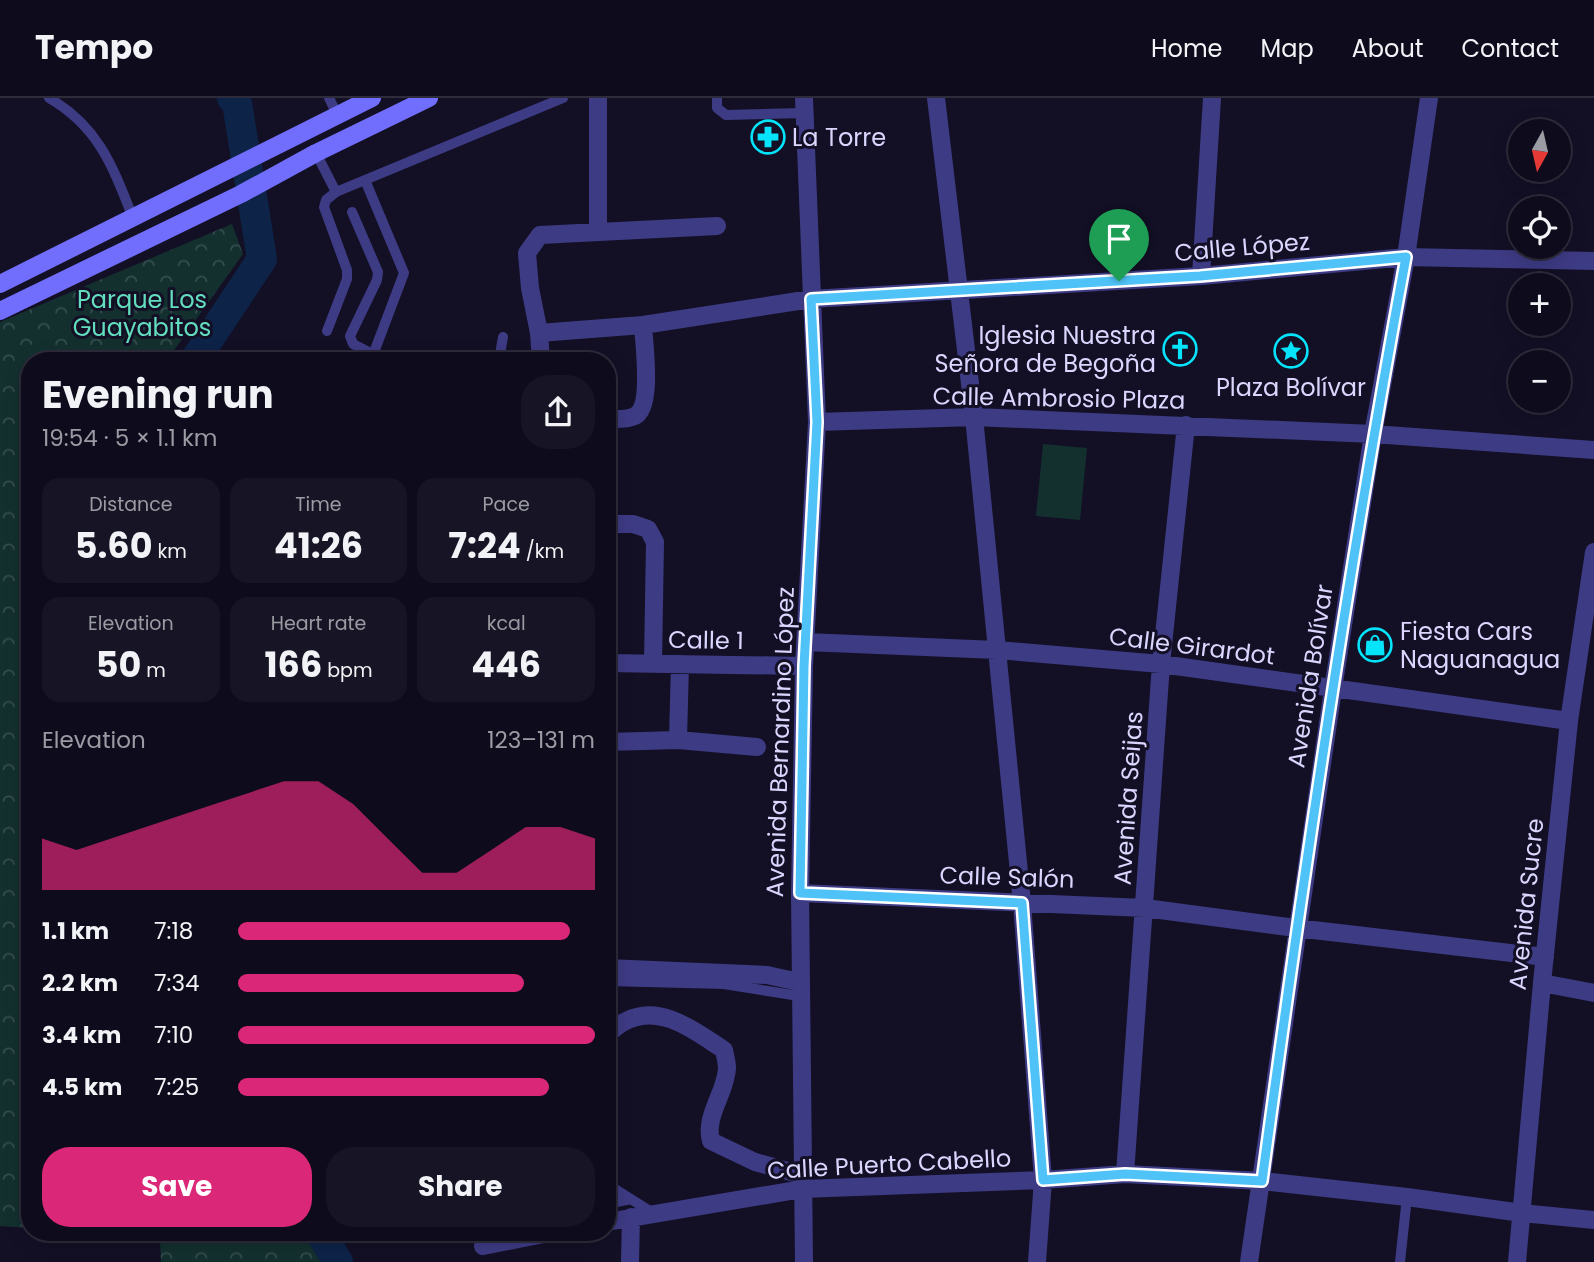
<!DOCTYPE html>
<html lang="en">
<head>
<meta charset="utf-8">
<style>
	:root { --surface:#0e0c1c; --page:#171525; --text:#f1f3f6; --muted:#9b9ba3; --line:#2e2c3b; --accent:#db2777 }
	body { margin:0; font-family:Poppins,sans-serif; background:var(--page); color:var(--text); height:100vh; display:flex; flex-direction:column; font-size:26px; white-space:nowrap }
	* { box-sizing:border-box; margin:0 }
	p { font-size:23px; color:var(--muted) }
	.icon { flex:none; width:38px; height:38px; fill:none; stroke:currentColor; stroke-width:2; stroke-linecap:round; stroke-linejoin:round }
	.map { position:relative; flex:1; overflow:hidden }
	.side { position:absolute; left:21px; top:254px; width:595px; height:889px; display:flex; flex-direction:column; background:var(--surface); border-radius:28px; box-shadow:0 4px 18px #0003,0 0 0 2px var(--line) }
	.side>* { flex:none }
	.needle { width:46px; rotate:188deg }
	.tools { position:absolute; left:1508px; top:21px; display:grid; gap:14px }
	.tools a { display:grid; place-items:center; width:63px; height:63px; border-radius:50%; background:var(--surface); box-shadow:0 4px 18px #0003,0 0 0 2px var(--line); font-size:35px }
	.pin { position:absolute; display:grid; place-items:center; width:60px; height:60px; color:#fff; margin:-72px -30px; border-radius:50% 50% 50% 0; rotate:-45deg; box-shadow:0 0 7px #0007 }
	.pin .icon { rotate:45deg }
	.round { display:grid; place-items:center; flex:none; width:74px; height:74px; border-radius:28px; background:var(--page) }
	.summary { display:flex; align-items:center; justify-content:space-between; height:119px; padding:0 21px }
	h1 { font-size:38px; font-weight:700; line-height:52px }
	.metrics { display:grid; grid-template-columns:repeat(3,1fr); gap:10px; height:119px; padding:7px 21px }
	.metrics div { display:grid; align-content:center; border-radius:18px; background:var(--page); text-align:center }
	.metrics b { font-size:35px; font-weight:700 }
	.metrics small { font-size:19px; font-weight:400 }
	.metrics p { font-size:19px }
	.chart { height:196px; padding:14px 21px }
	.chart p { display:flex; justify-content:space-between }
	.chart svg { width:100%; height:126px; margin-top:7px; fill:var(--accent); opacity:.7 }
	.action { display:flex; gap:14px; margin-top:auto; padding:14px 21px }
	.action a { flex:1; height:80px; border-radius:28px; background:var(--accent); color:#fff; font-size:28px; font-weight:700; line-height:80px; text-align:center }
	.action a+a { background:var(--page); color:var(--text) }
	ul { padding:0 21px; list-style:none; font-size:23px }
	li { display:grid; grid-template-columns:112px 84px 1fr; align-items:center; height:52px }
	li i { height:18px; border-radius:9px; background:var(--accent) }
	header { display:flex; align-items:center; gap:42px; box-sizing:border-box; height:98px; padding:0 35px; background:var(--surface); border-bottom:2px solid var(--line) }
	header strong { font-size:33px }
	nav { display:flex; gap:38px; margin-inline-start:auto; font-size:24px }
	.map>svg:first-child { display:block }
	.grass { fill:#13302f }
	.forest { fill:url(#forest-crowns) }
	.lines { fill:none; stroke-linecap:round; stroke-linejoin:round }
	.river { stroke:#0d2348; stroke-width:30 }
	.lane { stroke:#3e3b85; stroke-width:10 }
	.street { stroke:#3e3b85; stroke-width:18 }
	.secondary { stroke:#716efd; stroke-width:18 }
	.route-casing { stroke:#fff; stroke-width:14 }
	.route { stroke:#4fc3f7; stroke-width:9 }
	.labels { text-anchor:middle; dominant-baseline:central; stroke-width:6; stroke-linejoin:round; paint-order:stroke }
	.poi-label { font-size:24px; fill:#dad6fe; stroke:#131026; text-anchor:start }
	.street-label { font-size:24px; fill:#dad6fe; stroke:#131026 }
	.park-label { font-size:24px; fill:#62debe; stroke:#131026 }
</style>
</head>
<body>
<header>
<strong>Tempo</strong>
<nav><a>Home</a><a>Map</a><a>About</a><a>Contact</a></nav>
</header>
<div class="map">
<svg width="1594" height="1164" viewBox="0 0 1594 1164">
	<defs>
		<pattern id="forest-crowns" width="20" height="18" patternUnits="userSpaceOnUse" patternTransform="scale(1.75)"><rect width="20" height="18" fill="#13302f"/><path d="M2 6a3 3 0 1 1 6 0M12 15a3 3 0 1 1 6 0" fill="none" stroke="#354d4e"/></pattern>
	</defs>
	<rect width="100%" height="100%" fill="#131026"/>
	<!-- grass -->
	<path class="grass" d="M 1043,346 L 1087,350 L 1080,422 L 1036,418 Z"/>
	<!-- forest -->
	<path class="forest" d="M 232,126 L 243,156 L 167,262 L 30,262 L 30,1130 L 0,1128 L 0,224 Z
		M 74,1134 L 307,1134 L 323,1164 L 161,1164 L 160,1141 Z"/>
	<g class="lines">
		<!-- river -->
		<path class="river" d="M 195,262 L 262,161 L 237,5 L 232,0
			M 320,1134 L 338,1164"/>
		<!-- lane -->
		<path class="lane" d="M 49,0 C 99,29 113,69 133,120
			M 329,0 L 337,16
			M 717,0 L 717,10 L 726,17 L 805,15
			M 316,55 L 336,94
			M 365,82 L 404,175 L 373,257
			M 352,114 L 378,174 L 377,182 L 350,238 L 353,246 L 384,262
			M 327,233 L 347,181 L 347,172 L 324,109 L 326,102 L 336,94 L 563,0
			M 499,262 L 503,239
			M 607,883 L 724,886 L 799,898
			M 607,1086 L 653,1115
			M 607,1106 L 631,1101
			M 1400,1164 L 1407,1099"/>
		<!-- street -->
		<path class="street" d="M 804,0 L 817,324 L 804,568 L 800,795 L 804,1164
			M 936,0 L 974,319 L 1022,805 L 1043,1082 L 1037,1164
			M 717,128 L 540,137 L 527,155 L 530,190 L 539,235 L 643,227 L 811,201 L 1201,178 L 1406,159 L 1594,163
			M 598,133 L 598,0
			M 1201,178 L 1212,0
			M 539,235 L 541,262
			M 607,321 C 615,321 628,322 635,318 C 653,309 644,246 643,227
			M 817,324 L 974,319 L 1373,336 L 1594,352
			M 607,426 L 633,426 L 648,431 L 655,444 L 653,566
			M 806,544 L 997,552 L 1161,566 L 1569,623
			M 607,565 L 804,568
			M 678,642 L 680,566
			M 607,644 L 678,642 L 757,649
			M 800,795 L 1145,810 L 1296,830 L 1545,859
			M 607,870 L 767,877 L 799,884
			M 1542,885 L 1594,895
			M 607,936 C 613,932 619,926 626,923 C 661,905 696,934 724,952 C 725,958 727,964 727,970 C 726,995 704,1018 711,1043 L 755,1064 L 802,1077
			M 1125,1076 L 1161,566 L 1186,327
			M 607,1124 L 802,1091 L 1043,1082 L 1125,1076 L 1262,1083 L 1407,1099 L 1522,1115 L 1594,1122
			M 483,1148 L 554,1134
			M 630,1164 L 631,1119
			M 1249,1164 L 1333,591 L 1373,336 L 1406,159 L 1429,0
			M 1517,1164 L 1542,885 L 1569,623 L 1594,454"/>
		<!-- secondary -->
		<path class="secondary" d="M 0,186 L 372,0
			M 0,213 L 241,96 L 316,55 L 429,0"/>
	</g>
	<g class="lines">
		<defs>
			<path id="route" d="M 1406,159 C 1349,466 1304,774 1262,1083 L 1125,1076 L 1043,1082 L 1022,805 L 800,795 L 804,568 L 817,324 L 811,201 L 1200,178 Z"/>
		</defs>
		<!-- route casing -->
		<use href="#route" class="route-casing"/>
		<!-- route -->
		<use href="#route" class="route"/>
	</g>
	<!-- icons -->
	<defs>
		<symbol id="pharmacy-ring" viewBox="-11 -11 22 22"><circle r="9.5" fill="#131026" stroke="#05e4fb" stroke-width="1.5"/><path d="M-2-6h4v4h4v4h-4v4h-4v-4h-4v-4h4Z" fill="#05e4fb"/></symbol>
		<symbol id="church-ring" viewBox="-11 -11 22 22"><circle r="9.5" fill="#131026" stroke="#05e4fb" stroke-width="1.5"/><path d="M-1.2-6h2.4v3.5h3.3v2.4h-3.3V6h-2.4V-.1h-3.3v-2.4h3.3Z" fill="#05e4fb"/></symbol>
		<symbol id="sight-ring" viewBox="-11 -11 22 22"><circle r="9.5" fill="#131026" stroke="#05e4fb" stroke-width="1.5"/><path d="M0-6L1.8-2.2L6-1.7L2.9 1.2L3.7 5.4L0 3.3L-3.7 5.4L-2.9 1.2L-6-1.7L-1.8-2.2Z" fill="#05e4fb"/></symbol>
		<symbol id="shop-ring" viewBox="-11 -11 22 22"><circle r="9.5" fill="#131026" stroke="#05e4fb" stroke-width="1.5"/><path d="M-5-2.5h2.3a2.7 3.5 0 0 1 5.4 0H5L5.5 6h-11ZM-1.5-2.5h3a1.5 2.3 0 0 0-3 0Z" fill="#05e4fb"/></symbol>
	</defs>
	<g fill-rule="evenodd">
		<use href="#pharmacy-ring" x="749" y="20" width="38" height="38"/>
		<use href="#church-ring" x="1161" y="232" width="38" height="38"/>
		<use href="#sight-ring" x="1272" y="234" width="38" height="38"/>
		<use href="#shop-ring" x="1356" y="528" width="38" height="38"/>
	</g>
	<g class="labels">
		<!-- poi labels -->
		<g class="poi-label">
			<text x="792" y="39">La Torre</text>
			<text x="1156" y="237" text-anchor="end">Iglesia Nuestra<tspan x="1156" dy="28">Señora de Begoña</tspan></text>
			<text x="1291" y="289" text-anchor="middle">Plaza Bolívar</text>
			<text x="1400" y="533">Fiesta Cars<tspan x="1400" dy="28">Naguanagua</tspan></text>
		</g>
		<!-- street labels -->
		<g class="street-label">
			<text transform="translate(1242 149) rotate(-5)">Calle López</text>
			<text transform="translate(1059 300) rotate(1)">Calle Ambrosio Plaza</text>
			<text transform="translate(706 542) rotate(1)">Calle 1</text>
			<text transform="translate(1192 548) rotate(7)">Calle Girardot</text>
			<text transform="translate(1310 578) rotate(-81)">Avenida Bolívar</text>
			<text transform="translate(780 644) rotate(-88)">Avenida Bernardino López</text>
			<text transform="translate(1128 700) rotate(-86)">Avenida Seijas</text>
			<text transform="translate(1007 779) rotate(2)">Calle Salón</text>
			<text transform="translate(1526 806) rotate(-84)">Avenida Sucre</text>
			<text transform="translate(889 1066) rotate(-3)">Calle Puerto Cabello</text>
		</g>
		<!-- park labels -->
		<g class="park-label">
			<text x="142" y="201">Parque Los<tspan x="142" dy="28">Guayabitos</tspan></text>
		</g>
	</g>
</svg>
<div class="tools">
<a><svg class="needle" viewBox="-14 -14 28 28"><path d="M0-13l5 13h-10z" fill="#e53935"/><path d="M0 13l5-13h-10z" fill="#9b9ba3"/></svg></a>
<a><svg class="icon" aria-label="locate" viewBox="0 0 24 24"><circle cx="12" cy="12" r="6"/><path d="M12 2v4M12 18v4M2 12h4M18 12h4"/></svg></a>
<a>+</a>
<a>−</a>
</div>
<div class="pin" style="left:1119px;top:183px;background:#1e9e55"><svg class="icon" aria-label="arrive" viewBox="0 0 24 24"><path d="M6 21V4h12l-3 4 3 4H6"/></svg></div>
<section class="side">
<div class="summary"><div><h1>Evening run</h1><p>19:54 · 5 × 1.1 km</p></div><a class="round"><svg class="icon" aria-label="share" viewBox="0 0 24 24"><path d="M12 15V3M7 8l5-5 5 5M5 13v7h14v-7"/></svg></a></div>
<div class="metrics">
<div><p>Distance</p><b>5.60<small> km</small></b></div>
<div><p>Time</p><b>41:26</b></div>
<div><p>Pace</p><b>7:24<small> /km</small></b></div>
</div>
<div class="metrics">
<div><p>Elevation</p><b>50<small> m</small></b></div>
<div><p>Heart rate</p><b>166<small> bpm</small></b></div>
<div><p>kcal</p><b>446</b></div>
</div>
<div class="chart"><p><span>Elevation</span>123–131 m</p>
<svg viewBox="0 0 160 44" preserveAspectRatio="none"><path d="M0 44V26L10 30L20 26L30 22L40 18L50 14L60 10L70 6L80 6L90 14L100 26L110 38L120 38L130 30L140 22L150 22L160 26V44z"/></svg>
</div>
<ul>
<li><b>1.1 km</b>7:18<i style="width:93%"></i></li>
<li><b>2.2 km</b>7:34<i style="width:80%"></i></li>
<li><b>3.4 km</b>7:10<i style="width:100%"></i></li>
<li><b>4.5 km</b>7:25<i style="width:87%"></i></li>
</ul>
<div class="action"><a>Save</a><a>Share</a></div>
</section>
</div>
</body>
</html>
